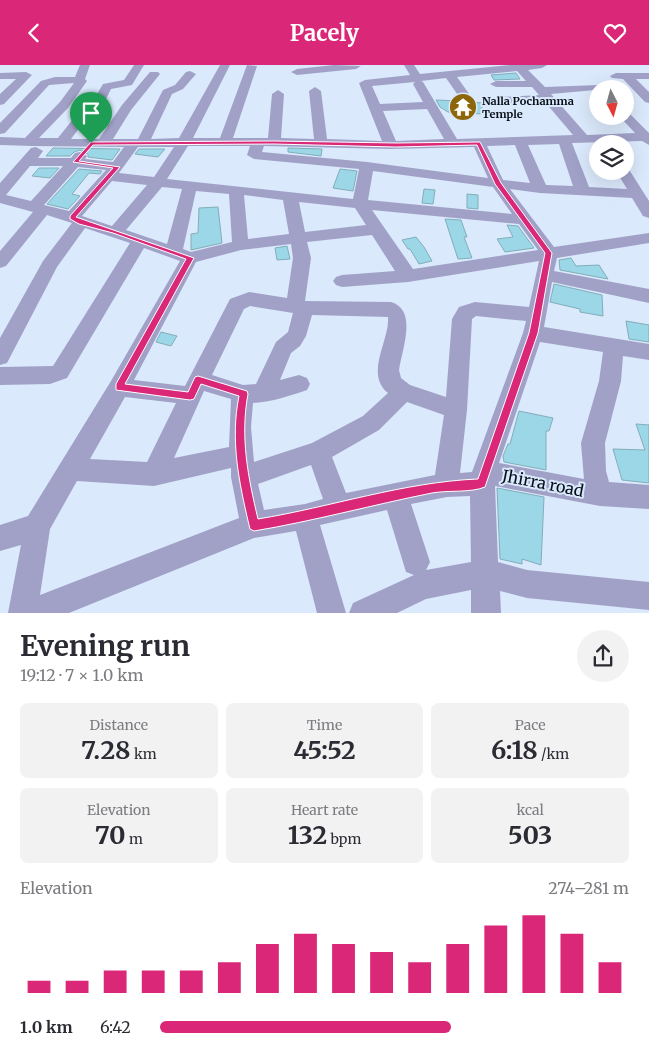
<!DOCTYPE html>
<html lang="en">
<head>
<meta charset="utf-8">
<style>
	:root { --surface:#fff; --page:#f2f2f3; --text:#2b2b33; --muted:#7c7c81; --accent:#db2777 }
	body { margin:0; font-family:Merriweather,serif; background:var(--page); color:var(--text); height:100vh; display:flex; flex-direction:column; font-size:19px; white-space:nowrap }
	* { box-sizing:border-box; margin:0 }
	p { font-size:16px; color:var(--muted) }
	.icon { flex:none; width:28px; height:28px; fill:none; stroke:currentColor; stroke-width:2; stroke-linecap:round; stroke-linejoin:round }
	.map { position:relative; height:548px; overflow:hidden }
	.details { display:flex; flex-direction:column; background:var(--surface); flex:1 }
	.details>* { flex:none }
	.needle { width:32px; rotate:174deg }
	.controls { position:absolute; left:589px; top:15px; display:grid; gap:10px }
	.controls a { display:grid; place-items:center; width:45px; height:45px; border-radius:50%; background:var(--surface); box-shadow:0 5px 20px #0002; font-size:25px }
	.pin { position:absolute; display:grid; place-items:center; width:42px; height:42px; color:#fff; margin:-51px -21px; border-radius:50% 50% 50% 0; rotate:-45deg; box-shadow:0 0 5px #0007 }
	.pin .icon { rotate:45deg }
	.round { display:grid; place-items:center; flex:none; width:52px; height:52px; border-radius:26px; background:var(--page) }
	.head { display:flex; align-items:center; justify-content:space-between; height:85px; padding:0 20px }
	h1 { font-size:28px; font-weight:700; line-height:38px }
	.figures { display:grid; grid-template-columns:repeat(3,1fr); gap:8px; height:85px; padding:5px 20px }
	.figures div { display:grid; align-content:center; border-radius:8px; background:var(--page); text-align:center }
	.figures b { font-size:25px; font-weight:700 }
	.figures small { font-size:14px; font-weight:400 }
	.figures p { font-size:14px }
	.chart { height:140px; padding:10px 20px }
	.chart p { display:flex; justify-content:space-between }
	.chart svg { width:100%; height:90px; margin-top:5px; stroke:var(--accent); stroke-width:6 }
	ul { padding:0 20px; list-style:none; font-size:16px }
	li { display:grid; grid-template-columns:80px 60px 1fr; align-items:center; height:38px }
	li i { height:12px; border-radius:6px; background:var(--accent) }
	header { display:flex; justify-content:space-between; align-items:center; height:65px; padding:0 20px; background:var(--accent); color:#fff; font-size:22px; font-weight:700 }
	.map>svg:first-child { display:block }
	.building { fill:#9cd7e8; stroke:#82adb9 }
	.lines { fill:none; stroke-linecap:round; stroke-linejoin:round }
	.minor { fill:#a1a1c8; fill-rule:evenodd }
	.route { fill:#db2777; stroke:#fff; fill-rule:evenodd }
	.labels { text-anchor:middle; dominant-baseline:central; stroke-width:4; stroke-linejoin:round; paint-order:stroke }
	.far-poi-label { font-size:11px; font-weight:bold; fill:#060e18; stroke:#dae9fb; text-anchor:start }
	.near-street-label { font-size:16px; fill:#060e18; stroke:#dae9fb }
</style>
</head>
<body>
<header><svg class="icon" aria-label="back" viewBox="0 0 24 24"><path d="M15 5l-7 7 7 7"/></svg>Pacely<svg class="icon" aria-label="heart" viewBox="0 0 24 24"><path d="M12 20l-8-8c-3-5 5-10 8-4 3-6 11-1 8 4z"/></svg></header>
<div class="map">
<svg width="649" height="548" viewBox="0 0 649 548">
	<rect width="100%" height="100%" fill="#dae9fb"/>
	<!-- building -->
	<path class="building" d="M 516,8 L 520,14 L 494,15 L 491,10 Z
		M 436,35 L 460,36 L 466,39 L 470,37 L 482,38 L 482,49 L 448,47 L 440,42 Z
		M 53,83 L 120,84 L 112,95 L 88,92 L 88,89 L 80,85 L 74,87 L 70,91 L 46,91 Z
		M 288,83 L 322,84 L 321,91 L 288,87 Z
		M 139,84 L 165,84 L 158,92 L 135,89 Z
		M 39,103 L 59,103 L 50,113 L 32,111 Z
		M 79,104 L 102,106 L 100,109 L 89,108 L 72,129 L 80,131 L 68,144 L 47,139 Z
		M 340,104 L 357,106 L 353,126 L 333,123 Z
		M 424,124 L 435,125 L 433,139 L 422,138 Z
		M 467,129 L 478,130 L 478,144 L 467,143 Z
		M 218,142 L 222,178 L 191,185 L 191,169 L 198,168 L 199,143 Z
		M 445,154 L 461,155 L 467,172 L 464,172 L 472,193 L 458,194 Z
		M 507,160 L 518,161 L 534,183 L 505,187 L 497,174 L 513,172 Z
		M 416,172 L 424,182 L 432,196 L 419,199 L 410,184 L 408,184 L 402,175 Z
		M 287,181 L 290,194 L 277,195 L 275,183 Z
		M 571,193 L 576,201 L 599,200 L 608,214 L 560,205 L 559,195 Z
		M 554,219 L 602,230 L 603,251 L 580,247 L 580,244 L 550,237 Z
		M 626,256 L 649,260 L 649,277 L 629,274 Z
		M 161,267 L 177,271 L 171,281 L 156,277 Z
		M 519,346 L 553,353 L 549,366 L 546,366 L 546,405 L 504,397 L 503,391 L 508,379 L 510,379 Z
		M 636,359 L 649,360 L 649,418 L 622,415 L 613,384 L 645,385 Z
		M 497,423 L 544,432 L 541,500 L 522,494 L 522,499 L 500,494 Z"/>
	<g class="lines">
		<!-- minor -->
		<path class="minor" d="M 80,0 L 90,0 L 85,14 L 87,16 L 68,43 L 39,73 L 58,73 L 81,44 L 97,29 L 103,19 L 124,15 L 134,0 L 144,0 L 132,20 L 111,24 L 106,34 L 89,50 L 71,74 L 99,74 L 122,40 L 150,7 L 158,7 L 160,9 L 131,45 L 113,74 L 138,74 L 163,25 L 175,20 L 186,7 L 190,6 L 196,9 L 183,24 L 172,29 L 151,74 L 179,73 L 220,0 L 230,0 L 193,73 L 220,73 L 247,0 L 257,1 L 233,73 L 268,73 L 272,29 L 278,25 L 284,29 L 281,73 L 314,74 L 309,26 L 315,22 L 321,26 L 327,74 L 382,76 L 359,18 L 365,15 L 410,10 L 404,0 L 414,0 L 420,9 L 511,0 L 547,0 L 542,3 L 528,5 L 545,22 L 599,20 L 601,22 L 595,25 L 551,29 L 587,70 L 635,68 L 619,51 L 625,51 L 625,47 L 629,48 L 649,68 L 649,80 L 642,76 L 572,78 L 589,122 L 627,124 L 616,106 L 625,106 L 625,102 L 628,103 L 649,136 L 649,153 L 643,151 L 632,133 L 540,128 L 510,124 L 554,182 L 649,168 L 649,178 L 557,193 L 554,206 L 649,224 L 649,238 L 552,217 L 544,262 L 649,279 L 649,295 L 623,291 L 621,316 L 605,378 L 606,406 L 609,417 L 649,420 L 649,444 L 600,441 L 495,421 L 498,497 L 527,505 L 649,517 L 649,545 L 527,533 L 500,526 L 501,548 L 471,548 L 471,525 L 426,534 L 397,548 L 349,548 L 353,538 L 414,510 L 406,507 L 387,445 L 320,460 L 346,548 L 317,548 L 296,466 L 254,473 L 69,548 L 8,548 L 21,480 L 0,486 L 0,460 L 28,451 L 111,316 L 180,196 L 144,183 L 67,313 L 50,319 L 0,320 L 0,302 L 53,301 L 130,178 L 85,163 L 57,202 L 7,298 L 0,300 L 0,273 L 43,196 L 72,158 L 47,150 L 6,201 L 0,203 L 0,186 L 33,147 L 0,138 L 0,118 L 31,83 L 36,82 L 43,86 L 38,93 L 71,93 L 75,88 L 80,87 L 87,91 L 85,94 L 113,97 L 124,82 L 32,81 L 0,80 L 0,72 L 25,73 L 60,37 L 74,18 L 49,20 L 5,68 L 0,69 L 0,58 L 41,16 L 55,12 L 75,12 ZM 517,6 L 526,16 L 496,16 L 490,19 L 496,22 L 532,22 L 539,30 L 501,32 L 497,33 L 495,36 L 497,39 L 545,37 L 573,70 L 457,74 L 423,17 L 421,16 L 446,13 L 462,36 L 466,37 L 472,33 L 457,12 ZM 415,17 L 413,19 L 423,37 L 380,39 L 372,21 ZM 427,44 L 444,74 L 396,76 L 383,46 ZM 559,79 L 573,121 L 546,120 L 528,80 ZM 515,80 L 530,118 L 503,115 L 487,81 ZM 188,81 L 250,81 L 247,90 L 254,94 L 359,104 L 353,134 L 167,114 ZM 264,81 L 391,84 L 474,82 L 488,113 L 367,97 L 262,87 ZM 138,82 L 174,82 L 154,112 L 119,108 ZM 30,101 L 63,101 L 31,136 L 6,130 ZM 78,102 L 106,105 L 69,146 L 44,140 ZM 373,106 L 493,122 L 512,149 L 368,135 ZM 112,116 L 147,120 L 112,161 L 82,151 ZM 162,122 L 182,124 L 167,179 L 126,165 ZM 196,126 L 229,129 L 232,177 L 191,187 L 183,184 ZM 244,130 L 283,135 L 289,169 L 248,174 ZM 299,137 L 355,143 L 366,160 L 305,167 ZM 372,145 L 519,159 L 538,185 L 413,204 ZM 372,170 L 395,206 L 342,210 L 336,212 L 333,216 L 336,220 L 342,222 L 408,217 L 539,196 L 529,242 L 475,237 L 459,242 L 452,254 L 446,332 L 410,320 L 401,313 L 399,305 C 402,284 418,245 391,237 L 305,236 L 311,193 L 307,177 ZM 291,179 L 293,193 L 287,233 L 249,227 L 230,234 L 185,321 L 134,315 L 196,197 L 241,185 ZM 250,241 L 293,248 L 288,267 L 276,277 L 256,319 L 243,320 L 212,310 L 244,244 ZM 312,250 L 388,252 C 390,275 364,309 388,328 L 363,351 L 312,378 L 254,397 L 251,362 L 253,338 C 271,337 290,331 307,325 L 310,319 L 307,313 L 299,310 L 280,315 L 291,288 L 300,281 L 306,271 ZM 476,251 L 526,256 L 523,268 L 472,407 L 460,408 L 467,345 L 472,254 ZM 540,277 L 603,287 L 599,316 L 581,378 L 584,414 L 499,398 ZM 204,326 L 231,334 L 229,382 L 174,393 ZM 125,332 L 176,338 L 147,397 L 90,394 ZM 407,337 L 444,350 L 435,410 L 346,428 L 332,392 L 379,365 ZM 311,400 L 323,434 L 305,439 L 264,445 L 258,419 ZM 231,403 L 231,412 L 239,453 L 40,530 L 50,464 L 77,416 L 154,421 ZM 470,431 L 471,497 L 426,505 L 430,497 L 411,439 L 447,432 Z
			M 334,0 L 361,1 L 356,4 L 297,10 L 291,7 L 297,4 Z
			M 26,7 L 32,10 L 30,12 L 4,39 L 0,40 L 0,29 L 16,14 L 0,14 L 0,8 Z
			M 616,8 L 649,8 L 649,14 L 636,14 L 649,27 L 649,38 L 645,37 L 623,14 L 612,13 L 610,11 Z"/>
	</g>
	<!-- route -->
	<path class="route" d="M 274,76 L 396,78 L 480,77 L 501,118 L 552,188 L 538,268 L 485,422 C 471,428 448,425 432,428 C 372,440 314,456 254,466 L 250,464 L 249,460 C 239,417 230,375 239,331 L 201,319 L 194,334 L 190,335 L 116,325 L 116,319 L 186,194 L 113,168 L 79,159 L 70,154 L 70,151 L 113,103 L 73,97 L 91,77 ZM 274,79 L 396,82 L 477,80 L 495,119 L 545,188 L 529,268 L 478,414 C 404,417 331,442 258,454 C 248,412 240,372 248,329 L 247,326 L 198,311 L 195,312 L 188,327 L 125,319 L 194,193 L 76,152 L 120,102 L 79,96 L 93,80 Z"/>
	<!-- icons -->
	<defs>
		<symbol id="temple-disc" viewBox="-11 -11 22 22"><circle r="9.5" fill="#8d6609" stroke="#dae9fb"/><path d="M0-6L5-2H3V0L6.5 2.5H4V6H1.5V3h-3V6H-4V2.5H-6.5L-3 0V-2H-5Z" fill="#fff"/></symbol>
	</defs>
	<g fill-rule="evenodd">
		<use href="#temple-disc" x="447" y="26" width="32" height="32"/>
	</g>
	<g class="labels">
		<!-- far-poi labels -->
		<g class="far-poi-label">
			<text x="482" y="36">Nalla Pochamma<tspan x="482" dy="13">Temple</tspan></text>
		</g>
		<!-- near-street labels -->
		<g class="near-street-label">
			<text transform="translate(543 418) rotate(11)">Jhirra road</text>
		</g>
	</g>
</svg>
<div class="controls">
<a><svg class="needle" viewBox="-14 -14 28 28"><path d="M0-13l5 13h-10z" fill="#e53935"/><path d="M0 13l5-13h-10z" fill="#7c7c81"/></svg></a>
<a><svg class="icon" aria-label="layers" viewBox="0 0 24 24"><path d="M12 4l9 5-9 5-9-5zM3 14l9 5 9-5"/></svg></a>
</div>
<div class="pin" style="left:91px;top:78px;background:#1e9e55"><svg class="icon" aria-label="arrive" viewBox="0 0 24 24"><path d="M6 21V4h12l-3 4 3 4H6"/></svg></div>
</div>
<section class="details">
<div class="head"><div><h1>Evening run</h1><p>19:12 · 7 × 1.0 km</p></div><a class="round"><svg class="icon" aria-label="share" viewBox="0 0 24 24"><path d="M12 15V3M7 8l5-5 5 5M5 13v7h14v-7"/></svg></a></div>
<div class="figures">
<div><p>Distance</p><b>7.28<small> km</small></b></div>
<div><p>Time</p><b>45:52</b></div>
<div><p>Pace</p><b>6:18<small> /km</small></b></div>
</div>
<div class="figures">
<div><p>Elevation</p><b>70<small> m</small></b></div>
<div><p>Heart rate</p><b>132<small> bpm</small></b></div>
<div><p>kcal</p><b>503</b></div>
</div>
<div class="chart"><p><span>Elevation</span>274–281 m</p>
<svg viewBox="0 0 160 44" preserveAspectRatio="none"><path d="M5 44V38M15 44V38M25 44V33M35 44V33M45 44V33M55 44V29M65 44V20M75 44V15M85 44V20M95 44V24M105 44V29M115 44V20M125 44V11M135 44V6M145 44V15M155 44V29"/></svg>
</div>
<ul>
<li><b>1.0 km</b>6:42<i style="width:62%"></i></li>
</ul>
</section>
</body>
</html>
